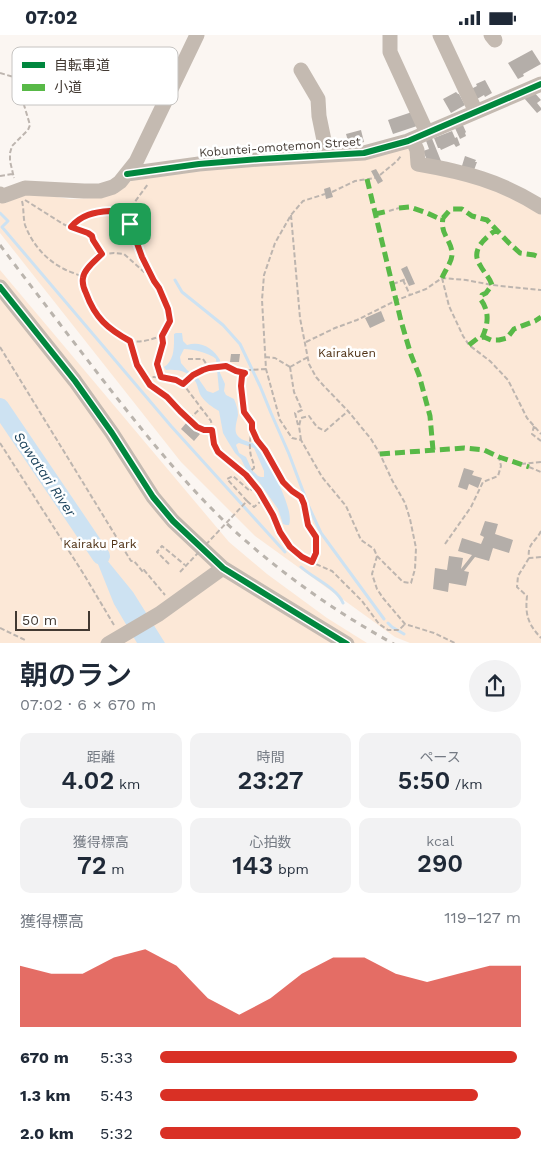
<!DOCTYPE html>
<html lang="ja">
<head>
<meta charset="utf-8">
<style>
	:root { --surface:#fff; --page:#f2f2f3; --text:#1f2937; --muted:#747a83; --accent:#d93025 }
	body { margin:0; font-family:"Work Sans","Noto Sans JP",sans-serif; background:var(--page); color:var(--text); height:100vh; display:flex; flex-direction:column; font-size:19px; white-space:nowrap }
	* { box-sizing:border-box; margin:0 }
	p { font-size:16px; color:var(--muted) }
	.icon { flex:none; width:28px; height:28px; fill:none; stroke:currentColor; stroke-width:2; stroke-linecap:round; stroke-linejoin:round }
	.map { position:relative; height:608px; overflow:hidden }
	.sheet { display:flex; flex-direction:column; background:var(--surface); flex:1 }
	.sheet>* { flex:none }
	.scale { position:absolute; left:15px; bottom:12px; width:75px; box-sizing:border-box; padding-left:5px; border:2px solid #423932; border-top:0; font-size:14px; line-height:18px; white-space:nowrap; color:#423932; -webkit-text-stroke:4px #fff; paint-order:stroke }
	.pin { position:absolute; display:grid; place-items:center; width:42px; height:42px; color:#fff; margin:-21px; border-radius:10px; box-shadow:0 2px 8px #0006 }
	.round { display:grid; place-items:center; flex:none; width:52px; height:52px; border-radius:26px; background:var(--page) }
	.summary { display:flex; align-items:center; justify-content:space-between; height:85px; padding:0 20px }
	h1 { font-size:28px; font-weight:600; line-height:38px }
	.metrics { display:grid; grid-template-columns:repeat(3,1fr); gap:8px; height:85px; padding:5px 20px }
	.metrics div { display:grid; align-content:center; border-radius:10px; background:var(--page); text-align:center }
	.metrics b { font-size:25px; font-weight:600 }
	.metrics small { font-size:14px; font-weight:400 }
	.metrics p { font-size:14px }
	.chart { height:140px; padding:10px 20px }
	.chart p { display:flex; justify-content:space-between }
	.chart svg { width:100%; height:90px; margin-top:5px; fill:var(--accent); opacity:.7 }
	ul { padding:0 20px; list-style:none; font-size:16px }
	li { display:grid; grid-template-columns:80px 60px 1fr; align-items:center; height:38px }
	li i { height:12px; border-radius:6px; background:var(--accent) }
	.status { display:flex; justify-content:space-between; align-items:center; height:35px; padding:0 25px; background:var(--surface); direction:ltr }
	.status svg { height:14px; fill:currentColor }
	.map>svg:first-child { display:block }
	.green { fill:#fce8d7 }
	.water { fill:#cde2f2; fill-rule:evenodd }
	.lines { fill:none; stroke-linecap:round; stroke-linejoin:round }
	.stream { stroke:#cde2f2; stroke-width:3 }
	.river { stroke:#cde2f2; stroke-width:18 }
	.building { fill:#b4aea9 }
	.path { stroke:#bdb5af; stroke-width:2; stroke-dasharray:5 2.5; stroke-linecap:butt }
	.minor { stroke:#c4bab1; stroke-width:15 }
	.rail { stroke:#bab4ad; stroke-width:3; stroke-dasharray:6 6; stroke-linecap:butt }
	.path-bridge { stroke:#bdb5af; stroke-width:2; stroke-dasharray:5 2.5; stroke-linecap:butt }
	.quiet { stroke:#58b947; stroke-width:5; stroke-dasharray:10 5; stroke-linecap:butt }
	.cycleway-casing { stroke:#fff; stroke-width:9 }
	.cycleway { stroke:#00873e; stroke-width:6 }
	.route-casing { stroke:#fff; stroke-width:10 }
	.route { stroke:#d93025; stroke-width:6 }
	.labels { text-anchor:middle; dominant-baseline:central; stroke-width:5; stroke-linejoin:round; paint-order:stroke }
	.street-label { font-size:12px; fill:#423932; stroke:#fff }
	.park-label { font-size:12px; fill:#4f3114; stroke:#fff }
	.water-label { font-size:14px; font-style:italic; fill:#1f455e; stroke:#fff }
	.key { fill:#fff; stroke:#c6c4c2; stroke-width:1 }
	.key-label { font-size:14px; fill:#423932 }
</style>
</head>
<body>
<div class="status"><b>07:02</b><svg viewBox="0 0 49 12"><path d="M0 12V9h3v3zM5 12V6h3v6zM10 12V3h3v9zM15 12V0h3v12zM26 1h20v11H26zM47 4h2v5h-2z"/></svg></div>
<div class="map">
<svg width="541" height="609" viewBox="0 0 541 609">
	<rect width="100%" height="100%" fill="#fbf6f2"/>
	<!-- green -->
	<path class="green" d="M 401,112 L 416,117 L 415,132 L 481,148 L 541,177 L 541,608 L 410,608 L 395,602 L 255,501 L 181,427 L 0,198 L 0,164 L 6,168 L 25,157 L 70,164 L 93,163 L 113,159 L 134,144 Z
		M 0,235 L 229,507 L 267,539 L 327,583 L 367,608 L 0,608 Z"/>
	<!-- water -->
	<path class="water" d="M 176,298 L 182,298 L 183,306 L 187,310 C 201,306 213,313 220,325 L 220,338 L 225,349 L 224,356 L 226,360 L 234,364 C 236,369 238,374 238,380 C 237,387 232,398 240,403 C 245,407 253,407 259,411 C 268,427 295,474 289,490 L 286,490 L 283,489 L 278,474 L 259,447 L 246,434 L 241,424 L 235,418 L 227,405 L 223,398 L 219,376 C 212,372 206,368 201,361 C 198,356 198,350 195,346 C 188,336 178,334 166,335 L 164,332 C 175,325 174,311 174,299 ZM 184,314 C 192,314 210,318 216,324 L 219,355 L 213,358 L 207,356 L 198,343 L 187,335 L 181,328 L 180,322 ZM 239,408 L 254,413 L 264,436 L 264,442 L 261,442 L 258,441 L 252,435 L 246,422 L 239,418 L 236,410 L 237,409 Z
		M 90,499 L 102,519 L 133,557 L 165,608 L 137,608 L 114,569 L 94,519 L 85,502 Z"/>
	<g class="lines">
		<!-- stream -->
		<path class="stream" d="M 0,178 L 8,186 L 2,192 L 171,391 L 285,517
			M 175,245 L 182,257 L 223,290 L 240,309 L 260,351 L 271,378 L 289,419 L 309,472 L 321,498 L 384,584
			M 301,532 C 313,543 337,553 343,568
			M 388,588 L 392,592 L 404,599"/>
		<!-- river -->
		<path class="river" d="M 0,372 L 101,521"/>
	</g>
	<!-- building -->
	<path class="building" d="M 532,15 L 541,29 L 523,39 L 524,41 L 518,44 L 508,28 Z
		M 485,45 L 492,58 L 485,62 L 484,60 L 477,64 L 471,54 L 477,51 L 476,49 Z
		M 533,56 L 541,65 L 537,68 L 541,73 L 541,75 L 537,78 L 524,63 Z
		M 456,57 L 458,59 L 459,59 L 465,70 L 451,78 L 443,64 Z
		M 412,77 L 417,91 L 393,99 L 388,85 Z
		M 462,88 L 466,97 L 465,98 L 466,101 L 460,104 L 454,91 Z
		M 361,95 L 364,107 L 355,109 L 356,112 L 350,113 L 346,99 Z
		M 452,96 L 455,103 L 457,102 L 460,110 L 456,112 L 454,109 L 441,115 L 440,113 L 438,113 L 434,103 Z
		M 431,101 L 441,126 L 428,127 L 423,116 L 429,114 L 425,103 Z
		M 465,121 L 476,125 L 475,127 L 477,127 L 473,138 L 461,134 Z
		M 376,134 L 383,146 L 378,149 L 371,136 Z
		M 330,152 L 333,162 L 326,164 L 324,154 Z
		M 407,231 L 415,249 L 409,251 L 401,234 Z
		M 381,276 L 385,286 L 370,293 L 365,283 Z
		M 231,319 L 240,319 L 239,327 L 230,327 Z
		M 187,387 L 200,399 L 194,406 L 181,394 Z
		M 464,433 L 474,436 L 472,440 L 482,443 L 478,453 L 469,449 L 467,455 L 458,452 Z
		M 485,486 L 498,489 L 495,499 L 513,505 L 509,518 L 493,513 L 489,526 L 475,522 L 464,536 L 469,537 L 466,551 L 449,548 L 448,557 L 433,554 L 435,533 L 447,535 L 449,521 L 463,523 L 461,534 L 472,520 L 458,516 L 462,503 L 481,509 L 484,502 L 480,500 Z"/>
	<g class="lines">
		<!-- path -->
		<path class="path" d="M 0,38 L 17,43 L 23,54 L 24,70 L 30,90 L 28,95 L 12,111 L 10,118 L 10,126 L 14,143
			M 380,140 L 397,126 L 401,121
			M 0,141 L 13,139
			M 332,157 L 355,146 L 375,143
			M 25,165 L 63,189 L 78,196 L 88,198 L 92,201 L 93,205 L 102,219
			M 22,166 C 24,174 23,182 25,190 C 32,209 46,225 64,234 C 70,237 77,239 83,242 C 85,268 99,289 121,301 C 125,303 128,306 132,306 C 142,308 152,304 162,301 L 170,286 L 168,274 L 159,253 L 154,246 L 142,222 L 130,189 L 131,176 L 134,168 L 148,149
			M 389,176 L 399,173
			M 291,180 L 300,283 L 309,329 L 316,342 L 323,350 L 348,376 L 371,404 L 380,419 L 392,445 L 405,468 L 410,484 L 416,513 L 415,534 L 411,548 L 403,547 L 377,521 L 374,514 L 361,505 L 346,471 L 322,442 L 301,405 L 292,403 L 280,385 L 266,334 L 262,265 L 264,240 L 275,208 L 291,180 L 303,166 L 325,159
			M 71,192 C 81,179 103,171 118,179 C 122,181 126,186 130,189
			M 83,242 L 92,228 L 102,219 L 114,218 L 124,219 L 153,245
			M 442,243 L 449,271 L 463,301 L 469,310 L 490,326 L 508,345 L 527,383 L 541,399
			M 403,245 L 410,260
			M 393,249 L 406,244
			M 130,306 L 137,330 L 150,350 L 167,362 L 180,376 L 197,392 L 204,395 L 212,395
			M 306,307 L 335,293 L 357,285 L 397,265 L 426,254 L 442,243 L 466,245 L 492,250 L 541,255
			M 0,312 L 131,526 L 134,526 L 143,537 L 144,535 L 165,560
			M 265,322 L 275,323 L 290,332
			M 188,324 L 203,324 L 209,333
			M 290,332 L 294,357 L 302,375 L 295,378 L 298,390
			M 290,332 L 308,322
			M 266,334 L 249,335 L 242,341 L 241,351 L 244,377 L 252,388 L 253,394 L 257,405 L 265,415 L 283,447 L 292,457 L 301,462 L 304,469 L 308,490 L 316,503 L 316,518 L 312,527
			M 145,342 C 159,342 170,342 183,349 L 211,386 L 214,409 L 219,417 L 246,440 L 259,456 L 273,480 L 280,497 L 290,512 L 302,523 L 332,536 L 362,566 L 379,589 L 388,595 L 399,595 L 405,589
			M 161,342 C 152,322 165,318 162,301
			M 183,349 L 193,340 L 203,335 L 209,333 L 227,331 L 236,336 L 245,338
			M 189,384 L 201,373
			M 534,391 L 532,399 L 541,406
			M 301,405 L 299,391 L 301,383 L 309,381 L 317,392 L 325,396 L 348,376
			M 0,408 L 83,538 L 114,590
			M 521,429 L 541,427
			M 529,432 L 541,437
			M 246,440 L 254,433 C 254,428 252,425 251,421 C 249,413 250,402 252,394
			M 247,466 L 227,444 L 233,441 L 250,456 L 255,451
			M 541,496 C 536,507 527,508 529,523 L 541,522
			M 445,509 L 471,472 L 483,447 L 498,441 L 501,431 L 499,422
			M 377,521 L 372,539 L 377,554 L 383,563 L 405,589 L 434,598 L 457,609
			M 529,523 L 518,541 L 517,552 L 527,561 C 525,580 528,589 541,603
			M 169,529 L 157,517 L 162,511 L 185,530
			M 0,593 L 25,605"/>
		<!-- minor -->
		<path class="minor" d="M 390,0 L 390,17 L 427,98
			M 440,0 L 476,77
			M 491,0 L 495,5
			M 301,35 L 318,64 L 319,81 L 327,120
			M 412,104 L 417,115 L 418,129 C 464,137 501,146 541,172
			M 127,139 L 199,129 L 260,124 L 364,118 L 408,106 L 541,49
			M 0,159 L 3,161 L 25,153 L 84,156 L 100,156 L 113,152 L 120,147 L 136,127 L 197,0
			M 0,252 L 75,346 L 112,398 L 153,462 L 173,486 L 223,533 L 270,562 L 347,609
			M 108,609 L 159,579 L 223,533"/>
		<!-- rail -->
		<path class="rail" d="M 0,210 C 33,254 66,297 99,340 C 138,390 177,440 222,484 C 273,533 332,575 394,609"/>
		<!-- path-bridge -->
		<path class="path-bridge" d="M 180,537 L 247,466 L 254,472 L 260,467"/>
		<!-- quiet -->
		<path class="quiet" d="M 367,144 L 401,286 L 411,320 L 419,340 L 430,381 L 433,415
			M 399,173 L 410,172 L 427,178 L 438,183 L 443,183 L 449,176 L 453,174 L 462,174 L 472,181 L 487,185 L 509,208 L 520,218 L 534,220 L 541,223
			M 375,179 L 389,176
			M 442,243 C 445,235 453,226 452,217 C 450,203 440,199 443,183
			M 482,303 C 488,290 490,277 481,265 L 482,260 L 486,258 L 492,250 C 489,241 484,238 480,230 C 470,215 485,203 496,195
			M 469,310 L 478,303 L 484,302 L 491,305 L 499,305 L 507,303 L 514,294 L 535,286 L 541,282
			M 380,419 L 464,413 L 484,415 L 499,422 L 529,432"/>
		<defs>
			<path id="cycleway" d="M 127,139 L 199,129 L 260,124 L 364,118 L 408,106 L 541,49
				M 0,252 L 75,346 L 112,398 L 153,462 L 173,486 L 223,533 L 270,562 L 347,609"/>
		</defs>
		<!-- cycleway casing -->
		<use href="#cycleway" class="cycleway-casing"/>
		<!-- cycleway -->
		<use href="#cycleway" class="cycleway"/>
	</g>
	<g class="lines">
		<defs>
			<path id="route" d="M 110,176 L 119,179 L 130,189 L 142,222 L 154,246 L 159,253 L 168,274 L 170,286 L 162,301 L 163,308 L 157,329 L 161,342 L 176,345 L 183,349 L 193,340 L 203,335 L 209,333 L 226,331 L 236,336 L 245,338 L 242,341 L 241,351 L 244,377 L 252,388 L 252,394 L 257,405 L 265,415 L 283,447 L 292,456 L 301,462 L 304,469 L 308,490 L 316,502 L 316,518 L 312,527 L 302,522 L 290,512 L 280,497 L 273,480 L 259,456 L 246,440 L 218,417 L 214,409 L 212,395 L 204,395 L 197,392 L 180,376 L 167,362 L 150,350 L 137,330 L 130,306 C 108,294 95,283 86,258 C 84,254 82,248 83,243 C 84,234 96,225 102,219 L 93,205 L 92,201 L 88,198 L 71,192 C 81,180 94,177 110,176 Z"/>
		</defs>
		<!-- route casing -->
		<use href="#route" class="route-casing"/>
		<!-- route -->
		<use href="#route" class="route"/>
	</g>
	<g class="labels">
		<!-- street labels -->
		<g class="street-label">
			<text transform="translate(280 112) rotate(-4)">Kobuntei-omotemon Street</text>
		</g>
		<!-- park labels -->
		<g class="park-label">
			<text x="347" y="318">Kairakuen</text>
			<text x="100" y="509">Kairaku Park</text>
		</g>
		<!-- water labels -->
		<g class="water-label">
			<text transform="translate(45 439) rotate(56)">Sawatari River</text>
		</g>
	</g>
	<!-- legend -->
	<rect x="12" y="12" width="166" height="58" rx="8" class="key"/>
	<rect x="22" y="27" width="23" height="6" fill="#00873e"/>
	<rect x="22" y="49" width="23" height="7" fill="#58b947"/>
	<g class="key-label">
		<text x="54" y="35">自転車道</text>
		<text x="54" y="57">小道</text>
	</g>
</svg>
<div class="scale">50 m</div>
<div class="pin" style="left:130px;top:189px;background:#1e9e55"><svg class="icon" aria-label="arrive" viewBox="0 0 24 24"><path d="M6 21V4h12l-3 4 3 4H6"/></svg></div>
</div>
<section class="sheet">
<div class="summary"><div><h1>朝のラン</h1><p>07:02 · 6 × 670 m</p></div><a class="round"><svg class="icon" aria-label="share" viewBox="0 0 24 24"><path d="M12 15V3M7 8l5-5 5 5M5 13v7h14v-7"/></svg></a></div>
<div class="metrics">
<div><p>距離</p><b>4.02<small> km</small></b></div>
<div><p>時間</p><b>23:27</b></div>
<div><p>ペース</p><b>5:50<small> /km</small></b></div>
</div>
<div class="metrics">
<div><p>獲得標高</p><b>72<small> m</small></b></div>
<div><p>心拍数</p><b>143<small> bpm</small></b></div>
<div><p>kcal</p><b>290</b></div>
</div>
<div class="chart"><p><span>獲得標高</span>119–127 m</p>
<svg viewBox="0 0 160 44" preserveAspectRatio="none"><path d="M0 44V14L10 18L20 18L30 10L40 6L50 14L60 30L70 38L80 30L90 18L100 10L110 10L120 18L130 22L140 18L150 14L160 14V44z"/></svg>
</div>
<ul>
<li><b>670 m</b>5:33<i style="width:99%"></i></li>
<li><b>1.3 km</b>5:43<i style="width:88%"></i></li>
<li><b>2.0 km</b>5:32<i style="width:100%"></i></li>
</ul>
</section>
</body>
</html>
